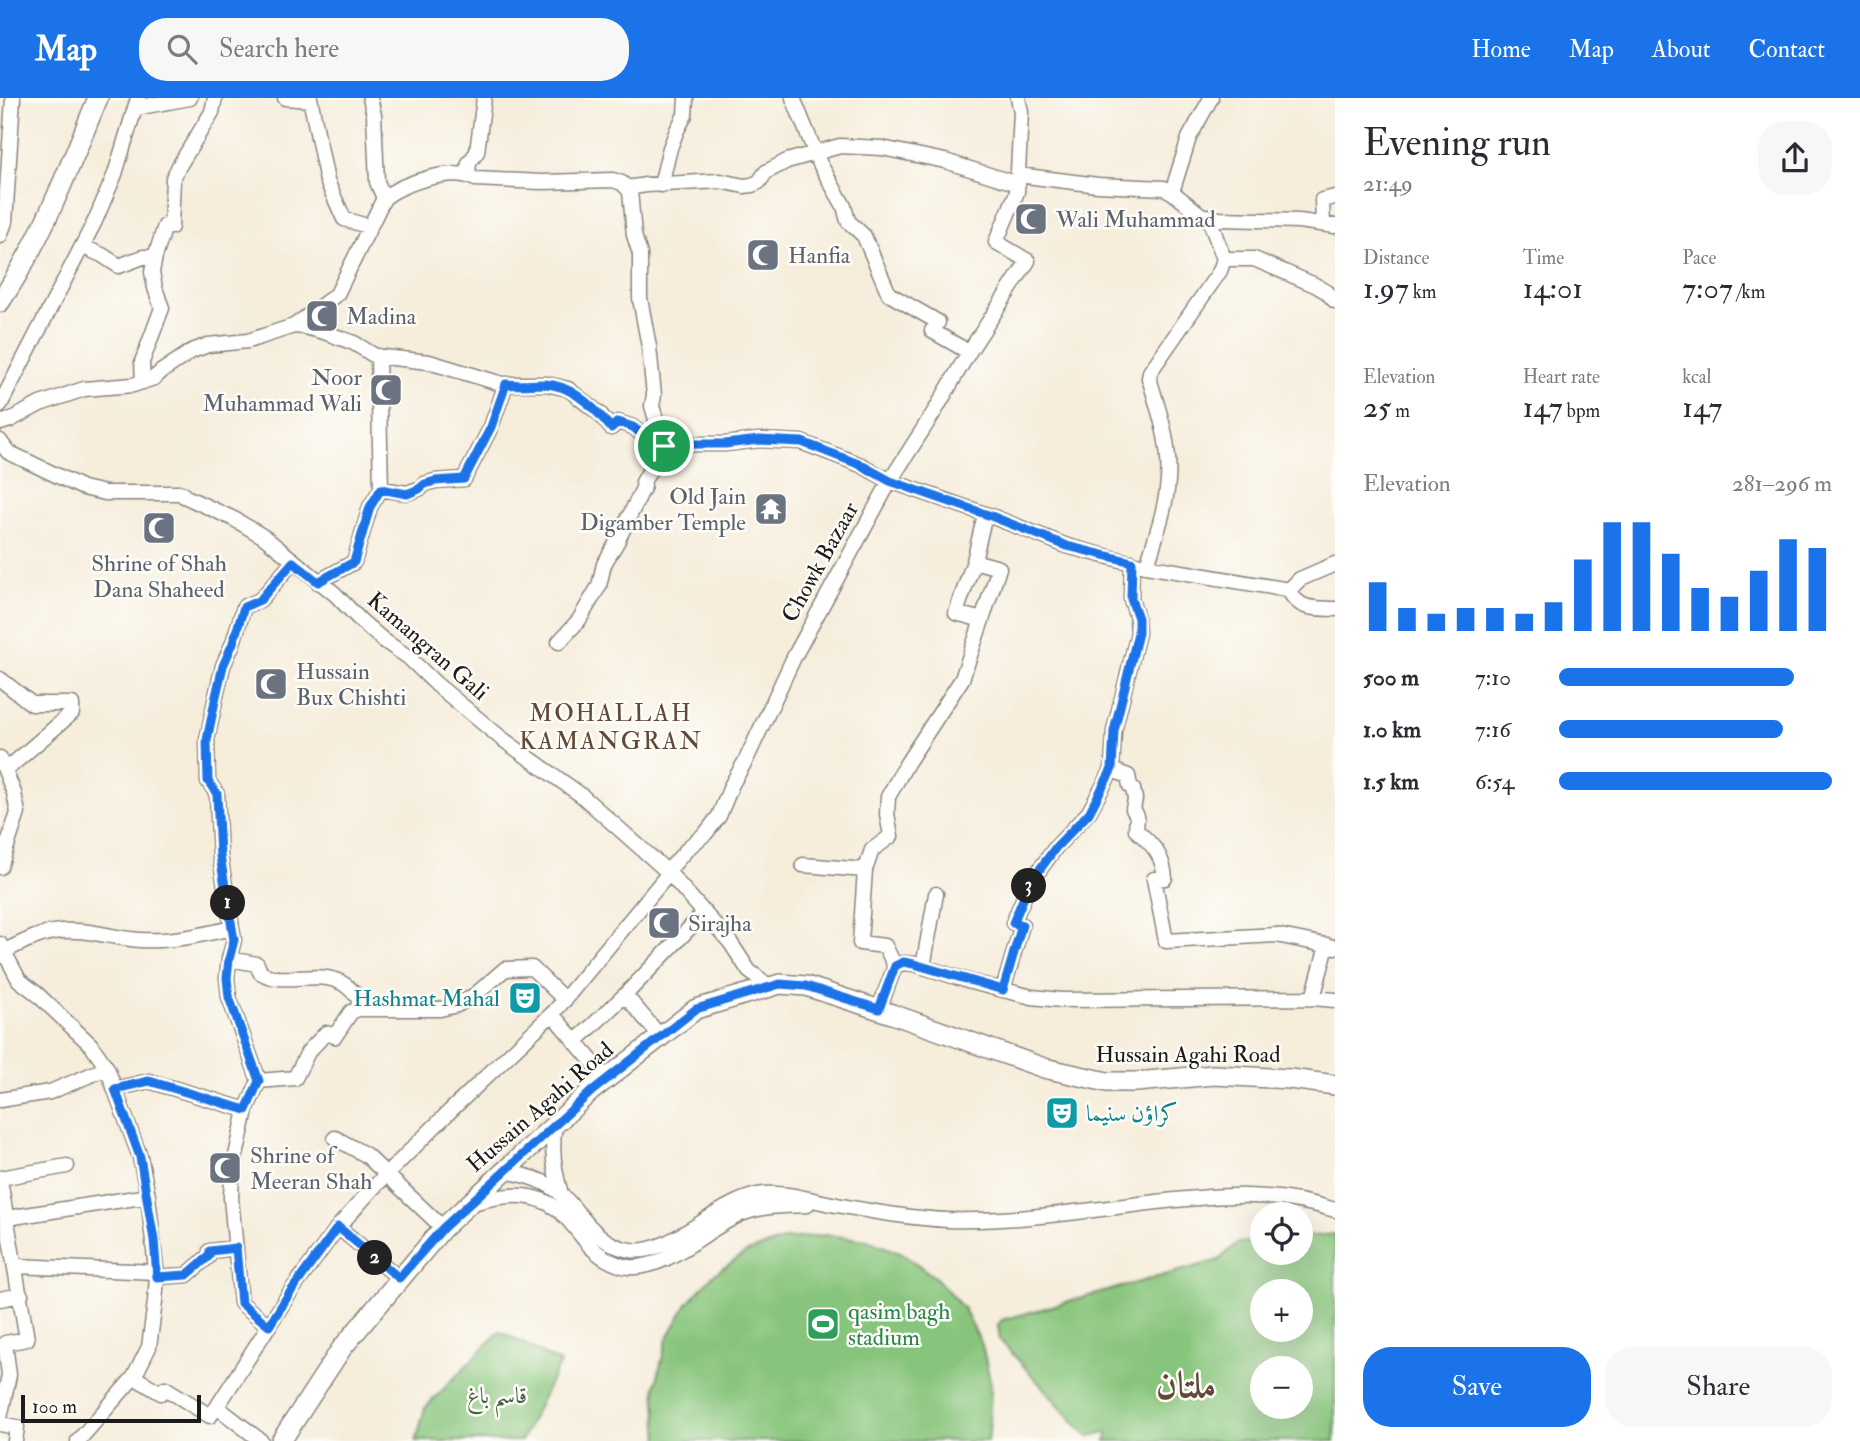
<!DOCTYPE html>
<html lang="en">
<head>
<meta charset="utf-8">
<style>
	:root { --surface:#fff; --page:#f7f7f7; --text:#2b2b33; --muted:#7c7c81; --accent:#1a73e8 }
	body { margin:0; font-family:"IM FELL Double Pica",Amiri,serif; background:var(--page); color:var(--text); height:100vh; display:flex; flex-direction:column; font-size:26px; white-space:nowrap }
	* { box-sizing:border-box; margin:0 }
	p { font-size:23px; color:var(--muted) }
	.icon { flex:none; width:38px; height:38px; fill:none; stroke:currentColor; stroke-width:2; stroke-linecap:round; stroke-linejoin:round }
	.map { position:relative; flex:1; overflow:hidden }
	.panel { display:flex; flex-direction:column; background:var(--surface); width:525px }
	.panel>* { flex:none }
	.tools { position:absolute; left:1250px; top:1104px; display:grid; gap:14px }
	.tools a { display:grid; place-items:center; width:63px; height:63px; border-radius:50%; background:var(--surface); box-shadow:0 7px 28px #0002; font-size:35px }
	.scale { position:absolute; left:21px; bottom:18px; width:180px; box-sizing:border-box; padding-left:7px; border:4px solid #1c1c1c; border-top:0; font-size:19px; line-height:24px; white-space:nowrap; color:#1c1c1c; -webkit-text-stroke:5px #fdfcf7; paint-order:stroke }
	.pin { position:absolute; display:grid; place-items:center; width:60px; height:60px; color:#fff; margin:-30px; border:4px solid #fff; border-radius:50%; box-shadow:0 2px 7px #0007 }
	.km { position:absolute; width:35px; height:35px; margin:-18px; border-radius:50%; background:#222; color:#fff; font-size:19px; line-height:35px; text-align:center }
	.round { display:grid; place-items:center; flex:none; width:74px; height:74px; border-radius:28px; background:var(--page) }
	.overview { display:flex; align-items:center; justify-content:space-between; height:119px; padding:0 28px }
	h1 { font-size:38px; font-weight:600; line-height:52px }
	.metrics { display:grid; grid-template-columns:repeat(3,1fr); gap:10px; height:119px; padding:7px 28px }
	.metrics div { display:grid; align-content:center }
	.metrics b { font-size:30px; font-weight:600 }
	.metrics small { font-size:19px; font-weight:400 }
	.metrics p { font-size:19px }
	.chart { height:196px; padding:14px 28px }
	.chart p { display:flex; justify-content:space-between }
	.chart svg { width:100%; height:126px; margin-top:7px; stroke:var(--accent); stroke-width:6 }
	.cta { display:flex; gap:14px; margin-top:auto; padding:14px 28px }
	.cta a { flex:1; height:80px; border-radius:28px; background:var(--accent); color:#fff; font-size:28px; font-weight:600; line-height:80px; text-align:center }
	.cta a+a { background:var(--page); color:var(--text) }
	ul { padding:0 28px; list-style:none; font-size:23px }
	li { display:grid; grid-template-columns:112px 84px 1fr; align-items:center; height:52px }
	li i { height:18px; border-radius:9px; background:var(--accent) }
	header { display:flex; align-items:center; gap:42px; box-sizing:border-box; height:98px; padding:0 35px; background:var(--accent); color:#fff }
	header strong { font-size:33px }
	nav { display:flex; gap:38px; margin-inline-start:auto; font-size:24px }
	.search { width:490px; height:63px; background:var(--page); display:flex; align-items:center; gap:18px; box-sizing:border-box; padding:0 24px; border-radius:28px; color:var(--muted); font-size:26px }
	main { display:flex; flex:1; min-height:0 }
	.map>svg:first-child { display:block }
	.green { fill:#88c57b; stroke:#52704c; stroke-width:2; fill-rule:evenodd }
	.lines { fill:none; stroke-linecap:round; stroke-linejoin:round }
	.minor-casing { stroke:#89847c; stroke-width:17 }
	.secondary-casing { stroke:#89847c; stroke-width:22 }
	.minor { stroke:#fff; stroke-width:14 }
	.secondary { stroke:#fff; stroke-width:19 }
	.route-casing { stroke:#fff; stroke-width:14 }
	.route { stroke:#1a73e8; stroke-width:9 }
	.labels { text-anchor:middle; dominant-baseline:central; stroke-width:5; stroke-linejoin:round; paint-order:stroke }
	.worship-label { font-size:23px; fill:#5b616d; stroke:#fdfcf7; text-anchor:start }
	.street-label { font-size:23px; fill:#1c1c1c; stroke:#fdfcf7 }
	.culture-label { font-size:23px; fill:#0d838f; stroke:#fdfcf7; text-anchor:end }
	.leisure-label { font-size:23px; fill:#27864d; stroke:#fdfcf7; text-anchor:start }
	.park-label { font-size:23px; fill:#476042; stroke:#fdfcf7 }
	.neighbourhood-label { font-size:24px; letter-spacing:2px; fill:#624838; stroke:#fdfcf7 }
	.town-label { font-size:37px; font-weight:bold; fill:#624838; stroke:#fdfcf7 }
</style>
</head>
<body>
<header>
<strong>Map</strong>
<div class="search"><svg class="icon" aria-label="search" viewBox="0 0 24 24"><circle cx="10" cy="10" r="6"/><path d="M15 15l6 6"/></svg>Search here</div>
<nav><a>Home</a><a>Map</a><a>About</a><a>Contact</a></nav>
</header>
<main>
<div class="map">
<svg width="1335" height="1343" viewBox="0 0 1335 1343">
	<rect width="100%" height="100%" fill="#fdfcf7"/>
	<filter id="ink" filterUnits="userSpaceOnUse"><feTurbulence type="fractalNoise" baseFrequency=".0143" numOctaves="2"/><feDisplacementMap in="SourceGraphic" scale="14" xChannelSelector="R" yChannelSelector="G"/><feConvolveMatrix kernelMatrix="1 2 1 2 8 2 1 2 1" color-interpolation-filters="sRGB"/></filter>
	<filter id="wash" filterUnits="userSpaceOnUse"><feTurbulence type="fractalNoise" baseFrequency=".00686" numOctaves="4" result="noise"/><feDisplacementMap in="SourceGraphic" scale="28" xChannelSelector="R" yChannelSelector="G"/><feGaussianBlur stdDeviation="1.57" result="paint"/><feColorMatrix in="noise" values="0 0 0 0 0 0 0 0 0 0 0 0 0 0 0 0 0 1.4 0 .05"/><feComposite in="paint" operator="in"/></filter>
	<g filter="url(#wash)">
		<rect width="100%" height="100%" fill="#f6eddb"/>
		<!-- green -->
		<path class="green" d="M 1335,1136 L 1335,1343 L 1106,1343 L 1107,1339 L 1106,1334 L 1090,1338 L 1085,1336 L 1000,1242 L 998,1227 L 1002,1222 L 1219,1162 L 1237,1145 L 1262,1143 L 1262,1155 L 1300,1155 L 1300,1139 ZM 1262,1194 L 1300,1194 L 1300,1232 L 1262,1232 ZM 1300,1270 L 1300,1309 L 1262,1309 L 1262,1270 Z
			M 827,1137 L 867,1142 L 905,1157 L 937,1181 L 964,1211 L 982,1247 L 991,1286 L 989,1337 L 987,1343 L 659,1343 L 655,1290 L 667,1241 L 687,1206 L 714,1176 L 748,1154 L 786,1141 Z
			M 500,1233 L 560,1265 L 521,1343 L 416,1343 L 425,1310 Z"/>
	</g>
	<g filter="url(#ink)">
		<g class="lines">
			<defs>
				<path id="minor" d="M 285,0 L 310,2
					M 310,0 L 327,83 L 344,121 L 370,129
					M 370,0 L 374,17 L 377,84 L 384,100
					M 793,0 L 820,66 L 844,108 L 848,123 L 864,138 L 889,196 L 938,224 L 932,233 L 969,254
					M 135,10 L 190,0
					M 468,77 L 469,65 L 477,54 L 484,0
					M 1018,77 L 1098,87 L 1164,90 L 1172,94 L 1201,117 L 1220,121 L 1299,123 L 1335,128
					M 661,87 L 670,50 L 677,32 L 685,17 L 686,0
					M 627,90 L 646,87 L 720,83 L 744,88 L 752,87 L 759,84 L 766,74 L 787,63 L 840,48 L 882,50 L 945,63 L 1018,86
					M 1172,94 L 1189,40 L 1211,0
					M 1323,126 L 1322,102 L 1335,99
					M 0,138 L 5,124 L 13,0
					M 83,149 L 102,157 L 119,168 L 143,159 L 155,159 L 165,128 L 171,129 L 173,80 L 179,68 L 212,14 L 215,0
					M 1224,161 L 1254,161 L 1315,187 L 1327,194 L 1335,203
					M 294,228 L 337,196 L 384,100 C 403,85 453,68 475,81 L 542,84 L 613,82 L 622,85 L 630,93 L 634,137 L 640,156 L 640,200 L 649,249 L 654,297 L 652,308 L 664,348 L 643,384 L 644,388 L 617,444 L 604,466 L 599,488 L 579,522 L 559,544
					M 143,284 L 142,264 L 162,210 L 155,190 L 152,174 L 155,159
					M 0,307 L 95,123 L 115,76 L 138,0
					M 0,325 L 10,322 L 40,306 L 84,291 L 133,287 L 154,280 L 162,273 L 192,253 L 208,247 L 248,243 L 294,228 L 305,229 L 324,234 L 354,245 L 375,258 L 429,264 L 502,286 L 547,286 L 568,291 L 600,316 L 611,330 L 618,324 L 633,329 L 650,343 L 664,348 L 678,346 L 725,346 L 759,342 L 801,344 L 861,367 L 890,383 L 991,418 L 1067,448 L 1140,467 L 1289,492 C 1299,513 1315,510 1335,511
					M 0,343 L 8,354 L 83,390 L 105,395 L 182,395 L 184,398 L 234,421 L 264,439 L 335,496 L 361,523 L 383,542 L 408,559 L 436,586 L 501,640 L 581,697 L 669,775 L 730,844 L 749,873 L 770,889
					M 381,391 L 407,395 L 421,390 L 425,386 L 435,383 L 464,381 L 491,329 L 506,286
					M 974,463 L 999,470 L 982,522
					M 1147,468 C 1155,440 1166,411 1168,382 C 1171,347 1159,313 1149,280 L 1150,274 L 1220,173 L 1224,161 L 1208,118
					M 318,484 L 354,464 L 370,409 L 381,391 L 378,258
					M 1289,492 L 1300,481 L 1335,466
					M 0,581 L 32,606 L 72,606 L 72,615 L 6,672
					M 0,660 L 14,695 L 18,715 L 0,769
					M 1112,672 L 1128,678 L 1130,688 L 1133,691 L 1135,701 L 1133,711 L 1137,718 L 1136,732 C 1153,747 1163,757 1165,780 L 1154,781 L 1166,843 L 1276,837 L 1335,849
					M 803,767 L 865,772
					M 667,774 L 689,749 L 706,735 L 719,718 L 732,686 L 746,662 L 794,559 L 890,383 L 936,311 L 969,254 L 1028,163 L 996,144 L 1017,94 L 1021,14 L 1018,0
					M 0,846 L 19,882 L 36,895 L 91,947 L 107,970 L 140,1059 L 148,1098 L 157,1179 L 155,1204 L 149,1249 L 134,1279 L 78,1343
					M 3,854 C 19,846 36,837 54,834 C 82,829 112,840 140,842 C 171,844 202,837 232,830
					M 895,868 L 885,848 L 860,845 L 865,772 L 872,752 L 891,738 L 887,716 L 888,699 L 907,665 L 962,581 L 982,522 L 956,515 L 974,463 L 985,416
					M 923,869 L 936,796
					M 1003,892 L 1022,827 L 1013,825 L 1030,785 L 1056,749 L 1089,714 L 1112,672 L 1114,633 L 1138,535 L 1137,520 L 1131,501 L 1132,464
					M 625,897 L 660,938
					M 1313,900 L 1327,847
					M 358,911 L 440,911 L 457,907 L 475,897 L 505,871 L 532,870 L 565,902
					M 879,911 L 895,868 L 903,865 L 914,866 L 975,885 L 1032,899 L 1061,902 L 1313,900 L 1335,902
					M 552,916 L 607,981
					M 575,944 L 625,897 L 705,814
					M 259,983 L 229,899 L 227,880 L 229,861 L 234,842 L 220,758 L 217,696 L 208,683 L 207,642 L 216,598 L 223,568 L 233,545 L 244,509 L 260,502 L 293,464
					M 115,991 L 149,983 L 246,1012 L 259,983 L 295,980 L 308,954 L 326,935 L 335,938 L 351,914 L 358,911 L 359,900 C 354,895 348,888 342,885 C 317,871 282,889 260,874 L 257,866 L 229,861
					M 0,1002 L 50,994 L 107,970
					M 246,1012 L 232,1076 L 231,1100 L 241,1205 L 269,1228
					M 555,1026 C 551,1051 554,1072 561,1096
					M 335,1040 L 366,1057 L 443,1130
					M 504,1073 C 524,1077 547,1082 562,1097 C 583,1118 597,1147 630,1152 C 671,1159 718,1101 764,1096 C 788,1094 813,1103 837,1107 C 873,1114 909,1120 947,1122 C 1017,1124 1088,1112 1157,1104 C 1221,1097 1272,1092 1335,1112
					M 0,1080 L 67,1068
					M 0,1082 L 27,1241 L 5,1245 L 9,1277 L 0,1320
					M 473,1105 C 501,1097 531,1092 556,1110 C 568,1119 578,1134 588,1146 C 598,1157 613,1167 629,1169 C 669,1172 708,1128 744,1115 C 764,1107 786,1108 807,1107
					M 7,1120 L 148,1098
					M 338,1129 L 399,1180
					M 16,1168 L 156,1174
					M 157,1179 L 187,1177 L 209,1158 L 210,1153 L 236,1150
					M 0,1201 L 21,1197
					M 134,1279 L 161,1295 L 165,1290 L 210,1318 L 217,1309 L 261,1343
					M 217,1309 L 289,1196 L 338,1129 L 372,1091 L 450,1013 L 555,913 L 669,775
					M 0,1326 L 17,1329 L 15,1343"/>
				<path id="secondary" d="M 0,204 C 42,142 69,69 98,0
					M 281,1343 L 342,1250 L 443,1130 L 591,993 L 696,911 L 780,886 L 806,888 L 892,916 L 1044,970 L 1107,984 L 1136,984 L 1214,977 L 1290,981 L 1335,987"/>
			</defs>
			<!-- minor casing -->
			<use href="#minor" class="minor-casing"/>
			<!-- secondary casing -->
			<use href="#secondary" class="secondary-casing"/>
			<!-- minor -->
			<use href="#minor" class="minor"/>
			<!-- secondary -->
			<use href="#secondary" class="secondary"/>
		</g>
	</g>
	<g class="lines" filter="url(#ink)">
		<defs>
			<path id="route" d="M 506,286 C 519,288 532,286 545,286 C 572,287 595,310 611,330 L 618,324 L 633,329 L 650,343 L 664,348 L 678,346 L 725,346 L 759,342 L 802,344 L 861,367 L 890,383 L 991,418 L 1067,448 L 1132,464 L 1131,501 L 1138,520 L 1138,535 L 1114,633 L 1112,671 L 1089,715 L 1056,749 L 1030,785 L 1013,825 L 1022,827 L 1003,892 L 914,866 L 903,864 L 895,868 L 879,911 L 806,888 L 780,886 L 696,911 L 592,993 L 443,1130 L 399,1180 L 338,1129 L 289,1196 L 269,1228 L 241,1205 L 236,1150 L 210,1153 L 209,1158 L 187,1177 L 157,1179 L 154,1142 L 140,1059 L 115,991 L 149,983 L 246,1012 L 259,983 L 229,899 L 227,880 L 229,861 L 234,842 L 220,758 L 217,696 L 208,683 L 207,642 L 216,598 L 223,568 L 233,545 L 244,509 L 260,502 L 293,464 L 318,484 L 354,464 L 370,409 L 381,391 L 407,396 L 419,391 L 425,386 L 435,383 L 464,381 L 491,329 Z"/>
		</defs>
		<!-- route casing -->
		<use href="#route" class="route-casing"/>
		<!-- route -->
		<use href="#route" class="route"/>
	</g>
	<!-- icons -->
	<defs>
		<symbol id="mosque-square" viewBox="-11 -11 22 22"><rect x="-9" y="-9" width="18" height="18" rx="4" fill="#6b7280" stroke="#fdfcf7"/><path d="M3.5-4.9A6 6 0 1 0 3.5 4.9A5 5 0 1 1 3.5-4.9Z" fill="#fff"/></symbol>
		<symbol id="temple-square" viewBox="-11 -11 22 22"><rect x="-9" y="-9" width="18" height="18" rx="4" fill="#6b7280" stroke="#fdfcf7"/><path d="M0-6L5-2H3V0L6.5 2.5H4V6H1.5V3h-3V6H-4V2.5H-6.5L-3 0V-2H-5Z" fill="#fff"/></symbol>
		<symbol id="theatre-square" viewBox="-11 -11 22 22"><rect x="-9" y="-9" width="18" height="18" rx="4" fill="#0f9aa8" stroke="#fdfcf7"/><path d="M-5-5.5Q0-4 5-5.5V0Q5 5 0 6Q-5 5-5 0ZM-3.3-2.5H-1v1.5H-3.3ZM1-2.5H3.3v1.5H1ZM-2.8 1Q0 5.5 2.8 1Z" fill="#fff"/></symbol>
		<symbol id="stadium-square" viewBox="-11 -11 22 22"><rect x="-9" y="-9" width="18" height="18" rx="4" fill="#2e9e5b" stroke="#fdfcf7"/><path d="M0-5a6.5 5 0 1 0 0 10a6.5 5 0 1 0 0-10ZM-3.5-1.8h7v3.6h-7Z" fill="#fff"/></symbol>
	</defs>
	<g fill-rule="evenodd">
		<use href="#mosque-square" x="1012" y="102" width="38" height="38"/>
		<use href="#mosque-square" x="744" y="138" width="38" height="38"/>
		<use href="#mosque-square" x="303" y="199" width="38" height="38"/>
		<use href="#mosque-square" x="367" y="273" width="38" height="38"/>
		<use href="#temple-square" x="752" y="392" width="38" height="38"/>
		<use href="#mosque-square" x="140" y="411" width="38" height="38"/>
		<use href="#mosque-square" x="252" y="567" width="38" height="38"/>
		<use href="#mosque-square" x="645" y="806" width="38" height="38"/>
		<use href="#theatre-square" x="506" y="881" width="38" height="38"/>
		<use href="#theatre-square" x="1043" y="996" width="38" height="38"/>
		<use href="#mosque-square" x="206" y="1051" width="38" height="38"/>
		<use href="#stadium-square" x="804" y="1207" width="38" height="38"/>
	</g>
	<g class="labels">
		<!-- worship labels -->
		<g class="worship-label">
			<text x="1056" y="121">Wali Muhammad</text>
			<text x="788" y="157">Hanfia</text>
			<text x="346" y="218">Madina</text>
			<text x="362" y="279" text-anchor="end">Noor<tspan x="362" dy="26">Muhammad Wali</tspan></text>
			<text x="746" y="398" text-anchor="end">Old Jain<tspan x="746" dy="26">Digamber Temple</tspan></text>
			<text x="159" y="465" text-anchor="middle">Shrine of Shah<tspan x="159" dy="26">Dana Shaheed</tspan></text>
			<text x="296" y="573">Hussain<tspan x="296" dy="26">Bux Chishti</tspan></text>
			<text x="688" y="825">Sirajha</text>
			<text x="250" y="1057">Shrine of<tspan x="250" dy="26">Meeran Shah</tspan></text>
		</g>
		<!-- street labels -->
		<g class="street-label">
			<text transform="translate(820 464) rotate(-61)">Chowk Bazaar</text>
			<text transform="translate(428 548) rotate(41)">Kamangran Gali</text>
			<text x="1188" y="956">Hussain Agahi Road</text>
			<text transform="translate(540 1009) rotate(-41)">Hussain Agahi Road</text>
		</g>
		<!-- culture labels -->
		<g class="culture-label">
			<text x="500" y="900">Hashmat Mahal</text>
			<text x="1086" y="1015" text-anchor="start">کراؤن سنیما</text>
		</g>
		<!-- leisure labels -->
		<g class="leisure-label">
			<text x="848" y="1213">qasim bagh<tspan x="848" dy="26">stadium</tspan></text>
		</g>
		<!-- park labels -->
		<g class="park-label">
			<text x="497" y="1297">قاسم باغ</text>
		</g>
		<!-- neighbourhood labels -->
		<g class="neighbourhood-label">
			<text x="611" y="615">MOHALLAH<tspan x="611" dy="28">KAMANGRAN</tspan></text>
		</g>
		<!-- town labels -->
		<g class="town-label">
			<text x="1186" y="1287">ملتان</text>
		</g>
	</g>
</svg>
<div class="tools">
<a><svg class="icon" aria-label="locate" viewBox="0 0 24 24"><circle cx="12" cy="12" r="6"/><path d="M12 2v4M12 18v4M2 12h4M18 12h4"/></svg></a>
<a>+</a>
<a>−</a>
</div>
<div class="scale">100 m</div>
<div class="pin" style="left:664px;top:348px;background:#1e9e55"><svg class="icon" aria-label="arrive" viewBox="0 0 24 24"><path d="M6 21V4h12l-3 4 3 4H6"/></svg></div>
<b class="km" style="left:228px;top:805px">1</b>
<b class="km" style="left:375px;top:1160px">2</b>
<b class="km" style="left:1029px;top:788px">3</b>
</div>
<section class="panel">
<div class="overview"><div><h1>Evening run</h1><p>21:49</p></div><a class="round"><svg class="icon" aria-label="share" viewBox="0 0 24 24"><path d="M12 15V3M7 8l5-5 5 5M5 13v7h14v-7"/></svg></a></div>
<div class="metrics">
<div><p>Distance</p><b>1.97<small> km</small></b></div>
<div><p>Time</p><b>14:01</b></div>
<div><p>Pace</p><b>7:07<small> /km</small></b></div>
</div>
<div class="metrics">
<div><p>Elevation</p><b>25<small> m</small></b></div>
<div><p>Heart rate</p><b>147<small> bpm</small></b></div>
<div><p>kcal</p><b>147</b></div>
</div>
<div class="chart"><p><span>Elevation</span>281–296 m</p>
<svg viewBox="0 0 160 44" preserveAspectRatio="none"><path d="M5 44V27M15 44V36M25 44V38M35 44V36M45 44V36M55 44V38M65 44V34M75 44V19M85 44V6M95 44V6M105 44V17M115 44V29M125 44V32M135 44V23M145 44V12M155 44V15"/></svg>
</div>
<ul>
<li><b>500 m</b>7:10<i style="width:86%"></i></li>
<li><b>1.0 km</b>7:16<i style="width:82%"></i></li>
<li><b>1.5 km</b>6:54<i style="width:100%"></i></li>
</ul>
<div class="cta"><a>Save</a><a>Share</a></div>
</section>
</main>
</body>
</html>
